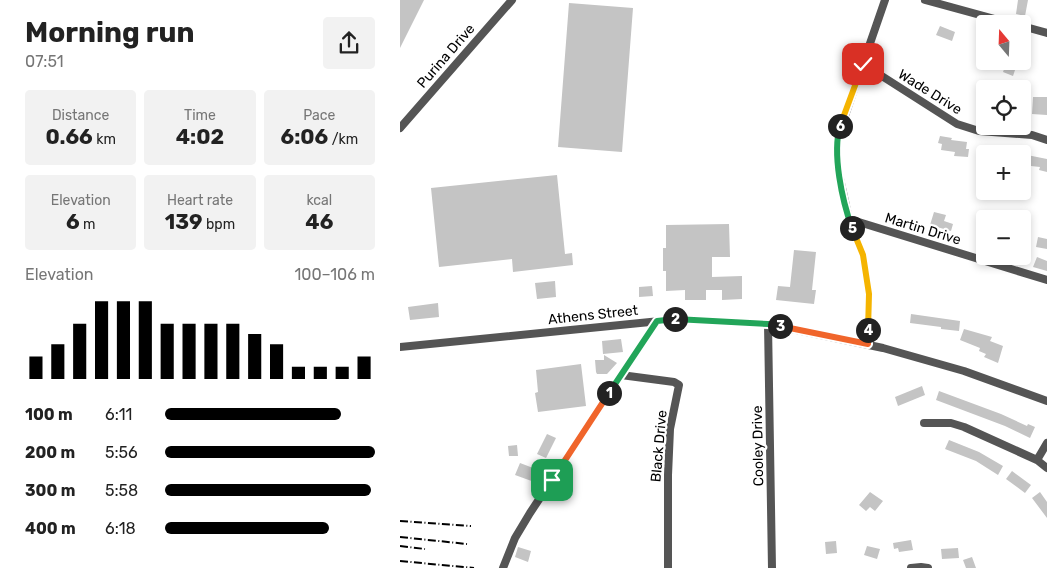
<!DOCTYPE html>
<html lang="en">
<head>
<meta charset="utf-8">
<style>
	:root { --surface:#fff; --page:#f2f2f2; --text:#222; --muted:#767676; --accent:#000 }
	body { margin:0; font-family:Rubik,sans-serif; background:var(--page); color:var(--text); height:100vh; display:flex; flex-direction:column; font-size:19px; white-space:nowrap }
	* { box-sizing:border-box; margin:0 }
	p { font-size:16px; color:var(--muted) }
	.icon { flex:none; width:28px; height:28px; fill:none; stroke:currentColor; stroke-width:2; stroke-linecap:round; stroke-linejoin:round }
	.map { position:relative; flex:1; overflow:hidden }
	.panel { display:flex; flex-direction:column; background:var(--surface); width:400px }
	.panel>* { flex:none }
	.needle { width:32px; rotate:341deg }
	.controls { position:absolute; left:576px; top:15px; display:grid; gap:10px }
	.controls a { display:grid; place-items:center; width:55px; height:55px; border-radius:5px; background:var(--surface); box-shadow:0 2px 8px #0003; font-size:25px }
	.pin { position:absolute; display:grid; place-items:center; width:42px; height:42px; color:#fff; margin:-21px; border-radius:10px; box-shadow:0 2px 8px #0006 }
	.km { position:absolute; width:25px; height:25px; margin:-12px; border-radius:50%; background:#222; color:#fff; font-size:14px; line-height:25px; text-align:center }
	.round { display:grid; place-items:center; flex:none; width:52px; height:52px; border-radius:5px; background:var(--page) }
	.headline { display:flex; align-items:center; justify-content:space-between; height:85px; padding:0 25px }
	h1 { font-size:28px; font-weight:700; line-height:38px }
	.figures { display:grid; grid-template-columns:repeat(3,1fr); gap:8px; height:85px; padding:5px 25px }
	.figures div { display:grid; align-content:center; border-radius:5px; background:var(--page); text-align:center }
	.figures b { font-size:21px; font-weight:700 }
	.figures small { font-size:14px; font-weight:400 }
	.figures p { font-size:14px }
	.chart { height:140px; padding:10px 25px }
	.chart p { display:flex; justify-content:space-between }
	.chart svg { width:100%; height:90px; margin-top:5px; stroke:var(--accent); stroke-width:6 }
	ul { padding:0 25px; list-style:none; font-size:16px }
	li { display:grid; grid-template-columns:80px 60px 1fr; align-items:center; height:38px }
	li i { height:12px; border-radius:6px; background:var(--accent) }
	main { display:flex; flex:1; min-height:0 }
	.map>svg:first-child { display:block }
	.building { fill:#c4c4c4 }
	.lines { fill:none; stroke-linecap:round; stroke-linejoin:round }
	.minor { stroke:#555; stroke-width:8 }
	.rail { stroke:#000; stroke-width:2; stroke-dasharray:8 2.5 1 2.5; stroke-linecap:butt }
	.split-1-casing { stroke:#fff; stroke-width:10 }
	.split-2-casing { stroke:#fff; stroke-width:10 }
	.split-3-casing { stroke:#fff; stroke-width:10 }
	.split-4-casing { stroke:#fff; stroke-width:10 }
	.split-5-casing { stroke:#fff; stroke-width:10 }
	.split-6-casing { stroke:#fff; stroke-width:10 }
	.split-7-casing { stroke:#fff; stroke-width:10 }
	.split-1 { stroke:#f0652b; stroke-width:6 }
	.split-2 { stroke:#22a559; stroke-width:6 }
	.split-3 { stroke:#22a559; stroke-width:6 }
	.split-4 { stroke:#f0652b; stroke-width:6 }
	.split-5 { stroke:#f5b400; stroke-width:6 }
	.split-6 { stroke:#22a559; stroke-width:6 }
	.split-7 { stroke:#f5b400; stroke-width:6 }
	.labels { text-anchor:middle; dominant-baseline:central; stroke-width:4.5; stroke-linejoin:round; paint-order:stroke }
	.street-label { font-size:14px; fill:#000; stroke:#fff }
</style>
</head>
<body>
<main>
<section class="panel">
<div class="headline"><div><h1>Morning run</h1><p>07:51</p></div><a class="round"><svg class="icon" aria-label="share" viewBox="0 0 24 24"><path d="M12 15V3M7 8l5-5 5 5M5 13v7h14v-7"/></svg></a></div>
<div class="figures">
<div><p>Distance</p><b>0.66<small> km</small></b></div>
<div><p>Time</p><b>4:02</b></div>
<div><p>Pace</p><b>6:06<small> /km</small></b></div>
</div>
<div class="figures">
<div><p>Elevation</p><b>6<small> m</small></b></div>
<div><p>Heart rate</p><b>139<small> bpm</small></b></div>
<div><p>kcal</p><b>46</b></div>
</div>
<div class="chart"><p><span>Elevation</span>100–106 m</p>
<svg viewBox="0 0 160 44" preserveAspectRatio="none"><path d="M5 44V33M15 44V27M25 44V17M35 44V6M45 44V6M55 44V6M65 44V17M75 44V17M85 44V17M95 44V17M105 44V22M115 44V27M125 44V38M135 44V38M145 44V38M155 44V33"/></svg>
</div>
<ul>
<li><b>100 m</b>6:11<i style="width:84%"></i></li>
<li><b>200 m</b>5:56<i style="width:100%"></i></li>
<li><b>300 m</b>5:58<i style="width:98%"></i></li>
<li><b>400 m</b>6:18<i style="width:78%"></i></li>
</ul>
</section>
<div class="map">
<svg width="647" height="568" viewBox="0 0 647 568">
	<rect width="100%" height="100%" fill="#fff"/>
	<!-- building -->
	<path class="building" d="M 0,0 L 24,0 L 0,48 Z
		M 618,0 L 628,0 L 625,16 L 616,14 Z
		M 169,3 L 233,8 L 222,152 L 158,147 Z
		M 540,26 L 555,32 L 552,41 L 536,35 Z
		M 580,36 L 585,37 L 583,50 L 576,48 Z
		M 607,61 L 618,61 L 613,76 L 603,72 Z
		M 633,97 L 647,97 L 647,115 L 632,114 Z
		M 540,136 L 552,138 L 551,140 L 567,142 L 566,149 L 569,149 L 568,157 L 554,156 L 555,152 L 541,150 L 542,144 L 538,143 Z
		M 622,154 L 647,159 L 647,172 L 639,170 L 640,167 L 622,165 Z
		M 157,175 L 165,254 L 172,253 L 173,265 L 113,272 L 112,259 L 39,267 L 31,188 Z
		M 534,212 L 546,215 L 544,221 L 553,224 L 551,231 L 530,225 Z
		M 329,224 L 330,257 L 312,257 L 312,277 L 342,276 L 342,299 L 322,300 L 322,290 L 306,290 L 306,300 L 285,300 L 285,290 L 266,291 L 266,271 L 263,271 L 263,248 L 266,248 L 266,225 Z
		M 638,237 L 647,239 L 647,249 L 636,247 Z
		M 394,250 L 416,252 L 412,290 L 416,290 L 414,304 L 376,300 L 378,286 L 390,287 Z
		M 637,257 L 647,261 L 647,271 L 633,267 Z
		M 155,281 L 156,297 L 137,299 L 135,283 Z
		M 252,286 L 253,296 L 239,297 L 239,287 Z
		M 38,303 L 39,317 L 10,320 L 8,307 Z
		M 511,314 L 560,321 L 559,331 L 541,329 L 541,327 L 510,323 Z
		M 564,329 L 592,337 L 590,341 L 603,346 L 598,363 L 584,357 L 586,354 L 579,351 L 580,348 L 560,340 Z
		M 221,339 L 223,352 L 203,354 L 202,341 Z
		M 204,355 L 217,363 L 207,374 L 197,374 L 196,372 L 195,360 L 204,360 Z
		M 181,364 L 186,406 L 138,412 L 135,393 L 138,392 L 136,370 Z
		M 522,386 L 525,395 L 498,406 L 495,397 Z
		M 539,391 L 601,414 L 627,426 L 628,424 L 635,427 L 630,438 L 605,426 L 536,400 Z
		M 147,434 L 156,438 L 146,458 L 137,454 Z
		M 549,440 L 579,452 L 603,466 L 598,475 L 576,461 L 545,449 Z
		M 117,445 L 118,456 L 109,456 L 108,446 Z
		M 120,463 L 141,471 L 137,483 L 115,475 Z
		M 612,471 L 631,485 L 625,493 L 606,479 Z
		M 470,492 L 483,501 L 475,511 L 470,507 L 466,511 L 459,505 Z
		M 640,492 L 647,502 L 647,518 L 632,498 Z
		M 511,540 L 513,550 L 499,552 L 498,548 L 494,549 L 493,543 Z
		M 436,541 L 437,553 L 426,554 L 425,542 Z
		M 467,546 L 480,549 L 477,559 L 464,555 Z
		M 118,547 L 131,551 L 128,562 L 115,557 Z
		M 558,548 L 559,558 L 542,559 L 541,549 Z
		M 572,557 L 576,568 L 566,568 L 563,560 Z"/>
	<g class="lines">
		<!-- minor -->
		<path class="minor" d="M 525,0 L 613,24
			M 622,26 L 647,33
			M 463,64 L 557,124 L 579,131 L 632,135 L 647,140
			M 0,128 L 112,0
			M 449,219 L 647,280
			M 368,324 L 372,568
			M 468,344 L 469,295 L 463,255 L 449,219 L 437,165 L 437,139 L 485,0
			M 0,347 L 280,319 L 368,324 L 483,348 L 564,371 L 647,401
			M 221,375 L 274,382 L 279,385 L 270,429 L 268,475 L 268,568
			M 524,423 L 551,423 L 564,427 L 637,460 L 647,468
			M 637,460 L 647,443
			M 103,568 L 115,538 L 130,513 L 257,321
			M 511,568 L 521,567 L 528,568"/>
		<!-- rail -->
		<path class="rail" d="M 0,521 L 71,526
			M 0,537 L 67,544
			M 0,546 L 25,549
			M 0,561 L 74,568"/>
	</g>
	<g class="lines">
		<defs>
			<path id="split-1" d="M 152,480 L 209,393"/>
			<path id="split-2" d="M 209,393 L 257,321 L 275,319"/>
			<path id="split-3" d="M 275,319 L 368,324 L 380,326"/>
			<path id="split-4" d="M 380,326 L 468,344 L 468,330"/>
			<path id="split-5" d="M 452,228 L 463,255 L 469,294 L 468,330"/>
			<path id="split-6" d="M 440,126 C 432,154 442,200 452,228"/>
			<path id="split-7" d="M 440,126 L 463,64"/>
		</defs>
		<!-- split-1 casing -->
		<use href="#split-1" class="split-1-casing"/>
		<!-- split-2 casing -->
		<use href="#split-2" class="split-2-casing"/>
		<!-- split-3 casing -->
		<use href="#split-3" class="split-3-casing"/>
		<!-- split-4 casing -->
		<use href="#split-4" class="split-4-casing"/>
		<!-- split-5 casing -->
		<use href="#split-5" class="split-5-casing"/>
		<!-- split-6 casing -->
		<use href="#split-6" class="split-6-casing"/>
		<!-- split-7 casing -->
		<use href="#split-7" class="split-7-casing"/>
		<!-- split-1 -->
		<use href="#split-1" class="split-1"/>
		<!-- split-2 -->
		<use href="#split-2" class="split-2"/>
		<!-- split-3 -->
		<use href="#split-3" class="split-3"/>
		<!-- split-4 -->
		<use href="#split-4" class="split-4"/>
		<!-- split-5 -->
		<use href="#split-5" class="split-5"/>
		<!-- split-6 -->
		<use href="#split-6" class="split-6"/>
		<!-- split-7 -->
		<use href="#split-7" class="split-7"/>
	</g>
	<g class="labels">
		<!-- street labels -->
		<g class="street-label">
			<text transform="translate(46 56) rotate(-49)">Purina Drive</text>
			<text transform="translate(530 92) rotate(32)">Wade Drive</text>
			<text transform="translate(523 229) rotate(17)">Martin Drive</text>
			<text transform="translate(193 315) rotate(-6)">Athens Street</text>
			<text transform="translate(259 446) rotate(-85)">Black Drive</text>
			<text transform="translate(358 446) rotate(-91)">Cooley Drive</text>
		</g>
	</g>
</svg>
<div class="controls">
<a><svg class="needle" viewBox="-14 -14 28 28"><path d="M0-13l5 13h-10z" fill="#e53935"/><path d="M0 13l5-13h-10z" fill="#767676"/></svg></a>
<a><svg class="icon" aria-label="locate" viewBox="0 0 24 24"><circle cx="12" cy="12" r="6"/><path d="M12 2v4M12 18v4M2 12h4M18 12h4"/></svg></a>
<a>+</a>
<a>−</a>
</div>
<div class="pin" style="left:152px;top:480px;background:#1e9e55"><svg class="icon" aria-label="arrive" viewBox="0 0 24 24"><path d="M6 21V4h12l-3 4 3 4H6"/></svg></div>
<div class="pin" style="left:463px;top:64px;background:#d93025"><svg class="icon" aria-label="check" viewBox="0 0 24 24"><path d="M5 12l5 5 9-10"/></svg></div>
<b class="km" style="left:209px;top:393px">1</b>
<b class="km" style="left:275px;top:319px">2</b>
<b class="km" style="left:380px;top:326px">3</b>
<b class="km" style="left:468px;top:330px">4</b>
<b class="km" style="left:452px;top:228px">5</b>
<b class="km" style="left:440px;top:126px">6</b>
</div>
</main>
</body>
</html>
